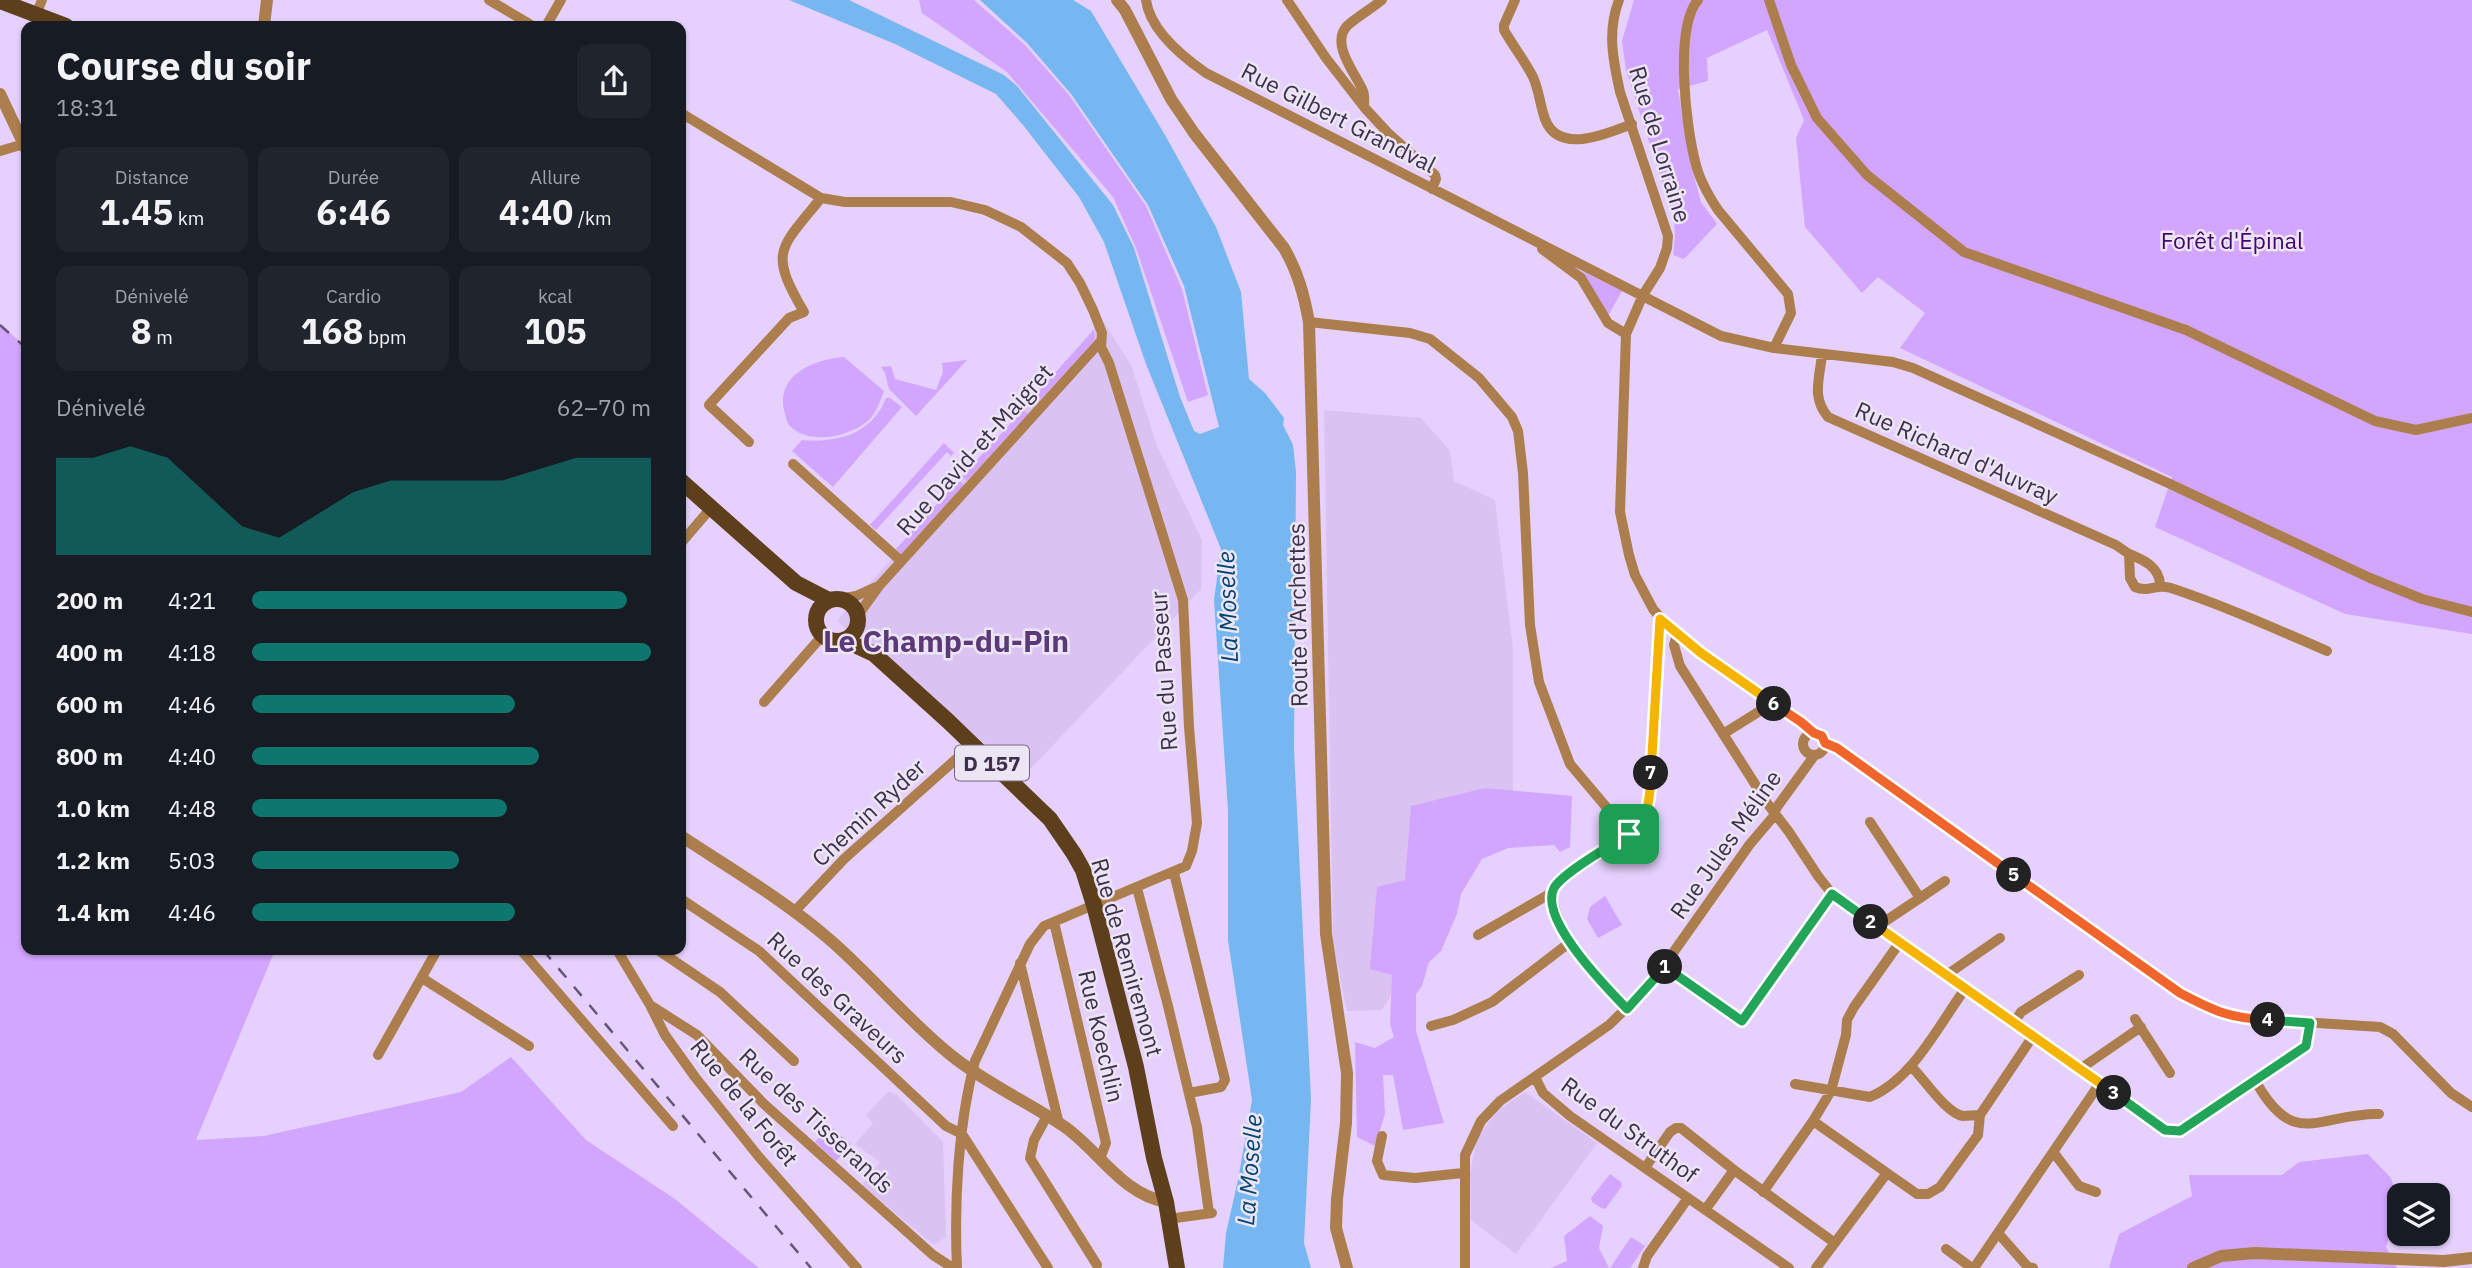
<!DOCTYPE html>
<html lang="fr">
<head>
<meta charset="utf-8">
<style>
	:root { --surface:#171b24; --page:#20242c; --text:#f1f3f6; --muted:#9ea1a6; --accent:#0f766e }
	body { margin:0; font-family:"IBM Plex Sans",sans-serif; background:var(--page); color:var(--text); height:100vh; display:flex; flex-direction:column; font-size:26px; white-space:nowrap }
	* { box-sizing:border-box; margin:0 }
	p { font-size:23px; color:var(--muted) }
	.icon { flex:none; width:38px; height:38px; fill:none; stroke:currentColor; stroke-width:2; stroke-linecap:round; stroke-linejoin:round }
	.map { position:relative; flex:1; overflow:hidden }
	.side { position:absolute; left:21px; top:21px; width:665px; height:934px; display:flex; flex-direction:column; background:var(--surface); border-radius:14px; box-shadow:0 2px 5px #0004 }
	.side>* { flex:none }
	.controls { position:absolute; left:2387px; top:1183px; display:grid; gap:14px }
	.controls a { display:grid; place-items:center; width:63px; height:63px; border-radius:14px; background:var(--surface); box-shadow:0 2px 5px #0004; font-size:35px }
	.pin { position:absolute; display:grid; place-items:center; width:60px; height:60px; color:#fff; margin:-30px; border-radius:14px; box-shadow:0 4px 10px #0006 }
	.km { position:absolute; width:35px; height:35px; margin:-18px; border-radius:50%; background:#222; color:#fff; font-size:19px; line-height:35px; text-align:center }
	.round { display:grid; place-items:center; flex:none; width:74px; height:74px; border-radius:14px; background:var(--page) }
	.summary { display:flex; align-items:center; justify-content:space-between; height:119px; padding:0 35px }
	h1 { font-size:38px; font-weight:700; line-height:52px }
	.stats { display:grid; grid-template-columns:repeat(3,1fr); gap:10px; height:119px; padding:7px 35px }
	.stats div { display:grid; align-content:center; border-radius:14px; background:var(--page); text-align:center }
	.stats b { font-size:35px; font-weight:700 }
	.stats small { font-size:19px; font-weight:400 }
	.stats p { font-size:19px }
	.chart { height:196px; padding:14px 35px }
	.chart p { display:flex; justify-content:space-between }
	.chart svg { width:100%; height:126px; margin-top:7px; fill:var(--accent); opacity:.7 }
	ul { padding:0 35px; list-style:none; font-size:23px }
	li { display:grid; grid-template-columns:112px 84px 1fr; align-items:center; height:52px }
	li i { height:18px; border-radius:9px; background:var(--accent) }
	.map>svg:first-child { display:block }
	.built { fill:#dac2f3 }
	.green { fill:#d2a5fe }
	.water { fill:#76b7f2 }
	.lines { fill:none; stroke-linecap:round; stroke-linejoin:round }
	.minor { stroke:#ad7e4d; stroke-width:10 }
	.tertiary { stroke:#ad7e4d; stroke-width:12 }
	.primary { stroke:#5e3f1c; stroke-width:16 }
	.rail { stroke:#655576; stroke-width:2.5; stroke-dasharray:12 12; stroke-linecap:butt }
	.split-1-casing { stroke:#fff; stroke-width:14 }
	.split-2-casing { stroke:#fff; stroke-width:14 }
	.split-3-casing { stroke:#fff; stroke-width:14 }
	.split-4-casing { stroke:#fff; stroke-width:14 }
	.split-5-casing { stroke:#fff; stroke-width:14 }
	.split-6-casing { stroke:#fff; stroke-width:14 }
	.split-7-casing { stroke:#fff; stroke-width:14 }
	.split-8-casing { stroke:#fff; stroke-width:14 }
	.split-1 { stroke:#22a559; stroke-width:9 }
	.split-2 { stroke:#22a559; stroke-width:9 }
	.split-3 { stroke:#f5b400; stroke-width:9 }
	.split-4 { stroke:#22a559; stroke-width:9 }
	.split-5 { stroke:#f0652b; stroke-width:9 }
	.split-6 { stroke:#f0652b; stroke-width:9 }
	.split-7 { stroke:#f5b400; stroke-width:9 }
	.split-8 { stroke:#f5b400; stroke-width:9 }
	.labels { text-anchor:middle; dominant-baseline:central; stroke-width:5; stroke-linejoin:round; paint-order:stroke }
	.shield { fill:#ece5f4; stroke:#72667f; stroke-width:2 }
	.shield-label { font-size:21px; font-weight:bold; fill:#3e2f4d }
	.street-label { font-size:23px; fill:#3e2f4d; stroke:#ece5f4 }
	.park-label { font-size:23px; fill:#47006f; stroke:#ece5f4 }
	.water-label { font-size:24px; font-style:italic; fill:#004472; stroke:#ece5f4 }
	.district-label { font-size:30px; font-weight:bold; fill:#5b3979; stroke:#ece5f4 }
</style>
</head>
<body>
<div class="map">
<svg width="2472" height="1268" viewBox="0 0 2472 1268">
	<rect width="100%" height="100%" fill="#e6d1fe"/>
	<!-- built -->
	<path class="built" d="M 1102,319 L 1132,367 L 1157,446 L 1202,540 L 1201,589 L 1024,776 L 837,621 Z
		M 1324,410 L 1421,418 L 1450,451 L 1454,481 L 1495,500 L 1513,649 L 1513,790 L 1382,1010 L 1347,1011 L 1333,942 Z
		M 889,1091 L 897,1095 L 943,1142 L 946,1237 L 934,1245 L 862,1185 L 880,1162 L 855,1144 L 873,1123 L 866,1115 Z
		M 1525,1092 L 1597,1143 L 1516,1254 L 1471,1220 L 1470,1173 L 1477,1139 L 1497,1111 Z"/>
	<!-- green -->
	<path class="green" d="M 919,0 L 974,0 L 1025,45 L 1069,95 L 1146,206 L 1182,289 L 1208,395 L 1188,402 L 1136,248 L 1113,197 L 1007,72 L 922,13 Z
		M 1634,0 L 2472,0 L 2472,634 L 2345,614 L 2155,527 L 2172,477 L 1900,348 L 1925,313 L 1878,277 L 1862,293 L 1805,227 L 1796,138 L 1804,120 L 1767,30 L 1707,58 L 1708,81 L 1678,89 L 1690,162 L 1701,202 L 1717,224 L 1684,259 L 1673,255 L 1675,236 L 1674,220 L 1626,70 L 1622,41 Z
		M 1567,264 L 1622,291 L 1608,316 L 1590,285 Z
		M 0,324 L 26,347 L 26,950 L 275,950 L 196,1140 L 264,1136 L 461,1092 L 511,1057 L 586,1140 L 675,1199 L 759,1268 L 0,1268 Z
		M 1094,330 L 1095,340 L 1033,408 L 1028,403 Z
		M 844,357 L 884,391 C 880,401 877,412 869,420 C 850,437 808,446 789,425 C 786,421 786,415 784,410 C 776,374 816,359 844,357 Z
		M 967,360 L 916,416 L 889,389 L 885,373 L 881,367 L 891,366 L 895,379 L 936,390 L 943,372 L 942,363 Z
		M 886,398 L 890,398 L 902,407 L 833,487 L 792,451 L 802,440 C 838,443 872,434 886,398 Z
		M 1023,410 L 1028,414 L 967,481 L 962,476 Z
		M 944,443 L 954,453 L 951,456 L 947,452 L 876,530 L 870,525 Z
		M 959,480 L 964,485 L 901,554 L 896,549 Z
		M 1485,788 L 1572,796 L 1570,847 L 1560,852 L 1554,845 L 1508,848 L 1482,859 L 1461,894 L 1457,914 L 1441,951 L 1429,962 L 1422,986 L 1416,994 L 1416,1031 L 1444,1123 L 1403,1130 L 1393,1075 L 1383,1075 L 1385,1114 L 1375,1146 L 1357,1137 L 1355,1042 L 1375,1048 L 1394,1037 L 1390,1024 L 1392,975 L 1370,969 L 1377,887 L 1405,880 L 1411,806 Z
		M 1605,896 L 1622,925 L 1598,938 L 1587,919 L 1590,907 Z
		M 829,1125 L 851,1144 L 836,1161 L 815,1142 Z
		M 2368,1154 L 2391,1178 L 2399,1202 L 2386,1247 L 2397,1268 L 2109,1268 L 2119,1234 L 2192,1196 L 2189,1175 L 2282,1175 L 2299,1162 Z
		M 1610,1174 L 1621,1182 L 1622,1186 L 1606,1208 L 1603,1209 L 1592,1202 L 1591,1198 Z
		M 1590,1216 L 1603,1226 L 1599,1248 L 1609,1268 L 1551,1268 L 1567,1261 L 1564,1236 Z
		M 1631,1237 L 1645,1246 L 1630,1268 L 1610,1268 Z"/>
	<!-- water -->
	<path class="water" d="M 789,0 L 849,0 L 1004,75 L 1017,86 L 1113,205 L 1134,248 L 1180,397 L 1194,431 L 1200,434 L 1219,427 L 1184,286 L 1148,205 L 1071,94 L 1027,43 L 980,0 L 1073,0 L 1091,11 L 1165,135 L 1216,227 L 1241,292 L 1249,379 L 1265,393 L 1284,418 L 1283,425 L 1293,445 L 1296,472 L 1294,749 L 1311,1099 L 1304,1243 L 1311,1268 L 1223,1268 L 1226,1233 L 1238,1180 L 1252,1100 L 1228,940 L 1228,810 L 1214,600 L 1221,549 L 1146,364 L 1104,242 L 1079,197 L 1023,125 L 996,94 L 895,44 Z"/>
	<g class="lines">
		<!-- minor -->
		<path class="minor" d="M 489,0 L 533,26
			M 1146,0 C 1150,30 1183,57 1206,73 L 1721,336 L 1774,348 L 1893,362 L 1913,368 L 2168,483 L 2370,578 L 2422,599 L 2472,612
			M 1287,0 L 1326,58 L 1364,107
			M 1382,0 C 1371,9 1357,17 1347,26 C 1330,44 1356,74 1363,91 C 1365,96 1364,102 1364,107 L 1388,133 L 1435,175 L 1436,179 L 1432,189
			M 1515,0 L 1504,25 L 1504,30 C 1513,46 1525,61 1533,77 C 1539,90 1540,105 1545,119 C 1558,155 1607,134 1632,124
			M 1619,0 C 1607,31 1613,60 1620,92 L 1668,236 L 1667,248 L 1660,268 L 1643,295 L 1626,334 L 1620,512 L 1629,555 L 1635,575 L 1653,609 L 1670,629 L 1701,653 L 1801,722 L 1814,732
			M 1698,0 C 1674,28 1686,126 1695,161 C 1699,179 1708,195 1718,210 L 1788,294 L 1791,313 L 1774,348
			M 1769,0 L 1791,65 L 1817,118 L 1867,175 L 1964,252 L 2186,330 L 2375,421 L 2416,430 L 2472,418
			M 36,15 L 42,0
			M 546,26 L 561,0
			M 681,113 L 821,198 L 845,202 L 951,202 L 985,210 L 1021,227 L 1067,263 L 1080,283 L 1093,310 L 1102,333 L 1101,347 L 1109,363 L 1183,600 L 1189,727 L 1197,823 L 1192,851 L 1186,866 L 1044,926 L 1030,944 L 975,1061 C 958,1125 954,1202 957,1268
			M 0,151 L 24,144
			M 1542,249 L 1581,278 L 1608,323 L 1626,334
			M 1309,322 L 1410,333 L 1430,339 L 1479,378 L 1512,417 L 1518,431 L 1523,473 L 1530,625 L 1539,682 L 1570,764 L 1629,834
			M 1822,354 C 1820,378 1811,397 1828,417 L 2116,545 L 2129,554 L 2130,578 L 2135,587 C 2150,593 2155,583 2171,588 C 2225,606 2276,629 2327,651
			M 749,442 L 709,405 L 789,318 L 804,312 C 768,251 780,249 821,198
			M 793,464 L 901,561
			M 681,543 L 711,508
			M 2129,554 C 2144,560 2159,567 2160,584
			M 839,599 L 856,596 L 876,587
			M 858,615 L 879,586 L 1101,341
			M 1677,634 L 1674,645 L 1680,666 L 1767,803 L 1789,832 L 1818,876 L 1832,894 L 2165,1130 L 2180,1131 L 2298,1053 L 2306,1046 L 2310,1023
			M 764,702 L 823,635
			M1803 744a11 11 0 1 1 22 0a11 11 0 1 1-22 0Z
			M 1723,734 L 1763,709 L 1769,701
			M 1825,743 L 1837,748 L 2180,993 L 2208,1007 L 2237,1018 L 2380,1027 L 2393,1034 L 2451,1093 L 2472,1107
			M 1870,822 L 1920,898 L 1878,926
			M 1174,873 L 1225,1080 L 1221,1087 L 1189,1093
			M 1137,888 L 1168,1006 L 1197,1127 L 1209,1213
			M 1920,898 L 1945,881
			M 681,899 L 759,951 L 946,1126 L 962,1134 L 1048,1268
			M 794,912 L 844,859 L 973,744
			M 1054,922 L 1106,1143 L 1100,1159
			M 1478,935 L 1553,892
			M 521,950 L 673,1126
			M 617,950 L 650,1005 L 665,1035 L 695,1077 L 759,1157 L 857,1268
			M 658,950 L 720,992 L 794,1061
			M 1020,963 L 1059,1124
			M 1664,967 L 1742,1021 L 1832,894
			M 1945,976 L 2000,938
			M 422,978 L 529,1046
			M 650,1005 L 697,1035 L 764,1104 L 933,1255 L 953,1268
			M 1627,1009 C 1595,976 1560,943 1552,896 C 1563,858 1634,850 1649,805 L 1660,619
			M 2135,1019 L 2170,1073
			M 2014,1023 L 2021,1012 L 2079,975
			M 1431,1026 L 1453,1020 L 1492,1002 L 1569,943
			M 378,1055 L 437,950
			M 1911,1066 C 1924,1079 1946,1113 1963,1116 C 1968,1116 1974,1115 1980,1115
			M 2080,1069 L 2141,1027
			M 1535,1077 L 1543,1093 L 1570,1116 L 1789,1268
			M 2256,1082 C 2295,1151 2319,1113 2379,1114
			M 1795,1084 L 1870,1097 C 1913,1079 1938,1026 1965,989
			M 1047,1116 L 1034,1140 L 1030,1158 L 1097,1265
			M 1813,1121 L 1917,1194 L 1928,1194 L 1940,1187 L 1978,1135 L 1980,1115 L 2033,1036
			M 1382,1136 L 1377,1161 L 1383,1175 L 1415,1178 L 1463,1173
			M 2054,1153 L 2079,1186 L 2096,1192
			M 1645,1168 L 1670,1132 L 1676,1128 L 1681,1128 L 1734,1170 L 1835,1243
			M 1763,1192 L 1813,1121 L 1831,1091 L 1846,1035 L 1847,1020 L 1854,1007 L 1900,942
			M 1705,1210 L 1734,1170
			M 1168,1219 L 1212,1213
			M 1998,1233 L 2028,1267 L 2033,1268
			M 1946,1249 L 1972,1268
			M 1465,1268 L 1465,1155 L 1481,1121 L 1500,1101 L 1609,1025 L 1651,984 L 1750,844 L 1773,817 L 1777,807 L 1814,756
			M 1643,1268 L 1647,1256 L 1688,1198
			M 1816,1268 L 1887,1173
			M 1974,1268 L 2100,1083"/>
		<!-- tertiary -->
		<path class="tertiary" d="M 1117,0 L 1125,10 L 1171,99 L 1194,133 L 1284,248 C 1298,272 1304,295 1309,322 L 1326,934 L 1347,1073 L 1346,1123 L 1337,1199 L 1336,1228 L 1347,1268
			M 264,26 L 267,0
			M 0,94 L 26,149
			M 681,836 C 731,869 784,900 829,939 C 872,976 908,1021 952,1056 C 987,1084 1028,1102 1065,1127 C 1099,1151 1122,1194 1166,1202
			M 2193,1268 L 2221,1256 L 2255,1253 L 2444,1261 L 2472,1258"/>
		<!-- primary -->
		<path class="primary" d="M 0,1 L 66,26
			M 681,481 L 796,583 L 829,600
			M816 620a21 21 0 1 1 42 0a21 21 0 1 1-42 0Z
			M 844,640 L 874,654 L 948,721 L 1050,819 L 1074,854 L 1083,870 L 1094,905 L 1136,1067 L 1154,1158 L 1166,1202 L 1177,1268"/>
		<!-- rail -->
		<path class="rail" d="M 0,325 L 26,348
			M 543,950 L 811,1268"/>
	</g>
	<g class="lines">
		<defs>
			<path id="split-1" d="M 1629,834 C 1613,844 1562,873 1554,888 C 1538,919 1607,988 1627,1009 L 1665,967"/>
			<path id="split-2" d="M 1665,967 L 1742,1021 L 1832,894 L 1871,922"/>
			<path id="split-3" d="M 1871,922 L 2114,1093"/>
			<path id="split-4" d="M 2114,1093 L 2165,1130 L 2180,1131 L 2306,1046 L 2310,1023 L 2268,1020"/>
			<path id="split-5" d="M 2014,875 L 2180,993 C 2214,1011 2229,1018 2268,1020"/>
			<path id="split-6" d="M 1774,704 L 1801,722 L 1814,733 L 1822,736 L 1825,743 L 1837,748 L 2014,875"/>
			<path id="split-7" d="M 1651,773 L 1660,619 L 1701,653 L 1774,704"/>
			<path id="split-8" d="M 1629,834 C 1651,814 1649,801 1651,773"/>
		</defs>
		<!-- split-1 casing -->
		<use href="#split-1" class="split-1-casing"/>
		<!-- split-2 casing -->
		<use href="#split-2" class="split-2-casing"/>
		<!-- split-3 casing -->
		<use href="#split-3" class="split-3-casing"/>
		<!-- split-4 casing -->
		<use href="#split-4" class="split-4-casing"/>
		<!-- split-5 casing -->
		<use href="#split-5" class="split-5-casing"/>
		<!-- split-6 casing -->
		<use href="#split-6" class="split-6-casing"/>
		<!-- split-7 casing -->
		<use href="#split-7" class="split-7-casing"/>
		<!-- split-8 casing -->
		<use href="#split-8" class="split-8-casing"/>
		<!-- split-1 -->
		<use href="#split-1" class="split-1"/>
		<!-- split-2 -->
		<use href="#split-2" class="split-2"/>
		<!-- split-3 -->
		<use href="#split-3" class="split-3"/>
		<!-- split-4 -->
		<use href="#split-4" class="split-4"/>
		<!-- split-5 -->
		<use href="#split-5" class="split-5"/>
		<!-- split-6 -->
		<use href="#split-6" class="split-6"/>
		<!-- split-7 -->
		<use href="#split-7" class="split-7"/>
		<!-- split-8 -->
		<use href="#split-8" class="split-8"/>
	</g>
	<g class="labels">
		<!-- shield labels -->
		<rect class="shield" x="955" y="745.5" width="74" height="35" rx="5"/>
		<g class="shield-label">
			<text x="992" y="763">D 157</text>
		</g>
		<!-- street labels -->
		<g class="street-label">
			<text transform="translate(1339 117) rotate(27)">Rue Gilbert Grandval</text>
			<text transform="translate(1661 144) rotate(73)">Rue de Lorraine</text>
			<text transform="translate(974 449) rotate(-48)">Rue David-et-Maigret</text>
			<text transform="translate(1957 452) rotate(24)">Rue Richard d'Auvray</text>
			<text transform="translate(1297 615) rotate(-91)">Route d'Archettes</text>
			<text transform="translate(1163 671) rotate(-94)">Rue du Passeur</text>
			<text transform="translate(868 812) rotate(-43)">Chemin Ryder</text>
			<text transform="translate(1725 844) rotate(-55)">Rue Jules Méline</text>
			<text transform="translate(1128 957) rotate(74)">Rue de Remiremont</text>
			<text transform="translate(838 997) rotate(43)">Rue des Graveurs</text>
			<text transform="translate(1102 1036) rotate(77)">Rue Koechlin</text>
			<text transform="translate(745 1102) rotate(51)">Rue de la Forêt</text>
			<text transform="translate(817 1120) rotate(43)">Rue des Tisserands</text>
			<text transform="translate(1630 1129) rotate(36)">Rue du Struthof</text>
		</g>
		<!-- park labels -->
		<g class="park-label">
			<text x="2232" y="240">Forêt d'Épinal</text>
		</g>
		<!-- water labels -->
		<g class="water-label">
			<text transform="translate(1227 607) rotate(-92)">La Moselle</text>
			<text transform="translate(1249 1170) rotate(-86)">La Moselle</text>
		</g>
		<!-- district labels -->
		<g class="district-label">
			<text x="946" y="640">Le Champ-du-Pin</text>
		</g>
	</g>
</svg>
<div class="controls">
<a><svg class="icon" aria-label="layers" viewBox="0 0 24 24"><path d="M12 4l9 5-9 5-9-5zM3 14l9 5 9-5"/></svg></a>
</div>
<div class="pin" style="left:1629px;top:834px;background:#1e9e55"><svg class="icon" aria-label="arrive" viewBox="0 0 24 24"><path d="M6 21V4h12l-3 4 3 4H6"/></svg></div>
<b class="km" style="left:1665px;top:967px">1</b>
<b class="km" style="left:1871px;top:922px">2</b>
<b class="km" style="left:2114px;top:1093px">3</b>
<b class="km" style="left:2268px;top:1020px">4</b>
<b class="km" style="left:2014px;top:875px">5</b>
<b class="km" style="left:1774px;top:704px">6</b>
<b class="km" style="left:1651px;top:773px">7</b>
<section class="side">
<div class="summary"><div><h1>Course du soir</h1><p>18:31</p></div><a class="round"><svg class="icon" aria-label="share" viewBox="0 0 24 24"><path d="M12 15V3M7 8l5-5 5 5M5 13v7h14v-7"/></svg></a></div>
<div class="stats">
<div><p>Distance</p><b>1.45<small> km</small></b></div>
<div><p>Durée</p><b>6:46</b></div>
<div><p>Allure</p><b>4:40<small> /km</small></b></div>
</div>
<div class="stats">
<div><p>Dénivelé</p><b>8<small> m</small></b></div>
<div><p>Cardio</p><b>168<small> bpm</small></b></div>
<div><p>kcal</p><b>105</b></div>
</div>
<div class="chart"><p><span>Dénivelé</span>62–70 m</p>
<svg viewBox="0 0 160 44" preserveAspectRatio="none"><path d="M0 44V10L10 10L20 6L30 10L40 22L50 34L60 38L70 30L80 22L90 18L100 18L110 18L120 18L130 14L140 10L150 10L160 10V44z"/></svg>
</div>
<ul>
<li><b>200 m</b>4:21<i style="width:94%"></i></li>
<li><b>400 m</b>4:18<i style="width:100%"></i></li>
<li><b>600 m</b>4:46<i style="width:66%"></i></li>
<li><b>800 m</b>4:40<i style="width:72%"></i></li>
<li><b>1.0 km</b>4:48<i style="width:64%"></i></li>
<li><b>1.2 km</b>5:03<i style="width:52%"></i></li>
<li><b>1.4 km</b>4:46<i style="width:66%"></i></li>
</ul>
</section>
</div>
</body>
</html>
